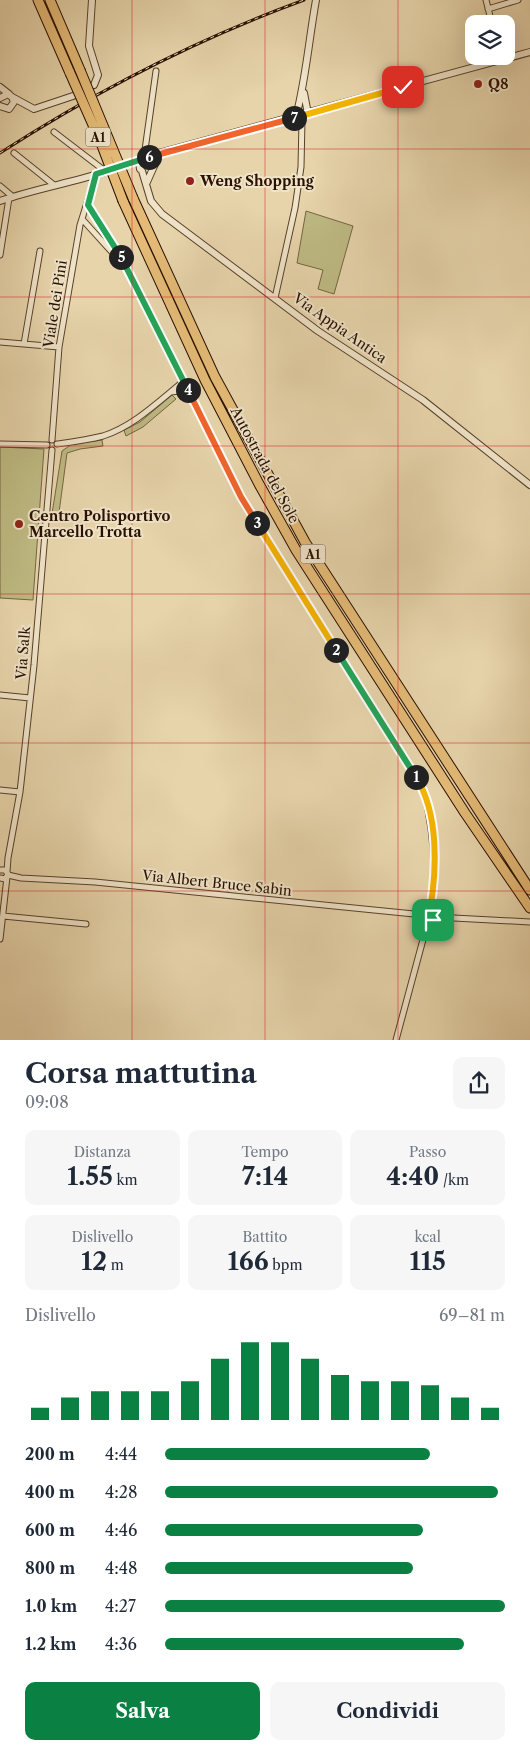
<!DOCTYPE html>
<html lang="it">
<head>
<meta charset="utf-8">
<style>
	:root { --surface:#fff; --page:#f6f6f7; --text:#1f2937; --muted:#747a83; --accent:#0b8043 }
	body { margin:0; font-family:"Libre Caslon Text",serif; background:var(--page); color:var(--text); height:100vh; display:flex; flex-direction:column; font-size:19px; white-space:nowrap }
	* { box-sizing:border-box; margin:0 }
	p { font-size:16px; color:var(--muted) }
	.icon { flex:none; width:28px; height:28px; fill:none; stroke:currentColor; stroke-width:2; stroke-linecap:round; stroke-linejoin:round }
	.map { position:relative; height:1040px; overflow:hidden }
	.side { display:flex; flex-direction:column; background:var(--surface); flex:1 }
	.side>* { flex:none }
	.controls { position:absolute; left:465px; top:15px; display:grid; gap:10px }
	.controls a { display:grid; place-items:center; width:50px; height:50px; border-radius:10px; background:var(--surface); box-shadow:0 5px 20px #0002; font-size:25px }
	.pin { position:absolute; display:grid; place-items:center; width:42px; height:42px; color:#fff; margin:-21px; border-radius:10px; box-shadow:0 2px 8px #0006 }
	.km { position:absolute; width:25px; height:25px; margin:-12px; border-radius:50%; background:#222; color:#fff; font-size:14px; line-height:25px; text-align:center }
	.round { display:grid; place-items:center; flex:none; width:52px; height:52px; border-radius:10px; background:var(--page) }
	.overview { display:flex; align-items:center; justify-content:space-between; height:85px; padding:0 25px }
	h1 { font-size:28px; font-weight:800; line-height:38px }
	.stats { display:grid; grid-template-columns:repeat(3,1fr); gap:8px; height:85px; padding:5px 25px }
	.stats div { display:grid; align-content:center; border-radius:10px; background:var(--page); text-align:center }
	.stats b { font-size:25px; font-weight:800 }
	.stats small { font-size:14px; font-weight:400 }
	.stats p { font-size:14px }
	.chart { height:140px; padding:10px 25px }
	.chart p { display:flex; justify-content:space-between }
	.chart svg { width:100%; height:90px; margin-top:5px; stroke:var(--accent); stroke-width:6 }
	.primary-button { display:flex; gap:10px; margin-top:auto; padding:10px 25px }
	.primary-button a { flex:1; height:58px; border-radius:10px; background:var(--accent); color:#fff; font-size:20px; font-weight:800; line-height:58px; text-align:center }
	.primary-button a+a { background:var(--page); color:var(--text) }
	ul { padding:0 25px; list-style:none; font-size:16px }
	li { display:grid; grid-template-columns:80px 60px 1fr; align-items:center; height:38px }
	li i { height:12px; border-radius:6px; background:var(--accent) }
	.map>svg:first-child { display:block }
	.green { fill:#beba83; stroke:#746542 }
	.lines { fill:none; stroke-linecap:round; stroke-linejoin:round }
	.minor-casing { stroke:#58412b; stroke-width:7 }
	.tertiary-casing { stroke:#58412b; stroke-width:8 }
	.motorway-casing { stroke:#291000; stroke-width:11 }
	.minor { stroke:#efe3c8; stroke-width:5 }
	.tertiary { stroke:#efe3c8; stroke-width:6 }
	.motorway { stroke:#e4ba76; stroke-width:9 }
	.rail-casing { stroke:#291000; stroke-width:3 }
	.rail { stroke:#efe3c8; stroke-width:1; stroke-dasharray:4; stroke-linecap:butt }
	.motorway-bridge-casing { stroke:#291000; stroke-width:11; stroke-linecap:butt }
	.motorway-bridge { stroke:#e4ba76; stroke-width:9 }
	.split-1-casing { stroke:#fff; stroke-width:10 }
	.split-2-casing { stroke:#fff; stroke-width:10 }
	.split-3-casing { stroke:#fff; stroke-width:10 }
	.split-4-casing { stroke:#fff; stroke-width:10 }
	.split-5-casing { stroke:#fff; stroke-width:10 }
	.split-6-casing { stroke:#fff; stroke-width:10 }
	.split-7-casing { stroke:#fff; stroke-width:10 }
	.split-8-casing { stroke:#fff; stroke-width:10 }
	.split-1 { stroke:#f5b400; stroke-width:6 }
	.split-2 { stroke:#22a559; stroke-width:6 }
	.split-3 { stroke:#f5b400; stroke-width:6 }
	.split-4 { stroke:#f0652b; stroke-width:6 }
	.split-5 { stroke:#22a559; stroke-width:6 }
	.split-6 { stroke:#22a559; stroke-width:6 }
	.split-7 { stroke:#f0652b; stroke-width:6 }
	.split-8 { stroke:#f5b400; stroke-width:6 }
	.grid { fill:none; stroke:#d62828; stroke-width:1; stroke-opacity:0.55 }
	.poi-dot { fill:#8f2418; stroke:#efe3c8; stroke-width:2 }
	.labels { text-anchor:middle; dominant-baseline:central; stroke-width:4; stroke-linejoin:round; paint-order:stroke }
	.shield { fill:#efe3c8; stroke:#644f3c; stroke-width:1 }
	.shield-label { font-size:12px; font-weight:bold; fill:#291000 }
	.poi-label { font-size:14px; font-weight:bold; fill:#291000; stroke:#efe3c8; text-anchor:start }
	.street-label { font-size:14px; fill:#291000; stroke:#efe3c8 }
</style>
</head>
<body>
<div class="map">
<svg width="530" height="1040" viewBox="0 0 530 1040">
	<rect width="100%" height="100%" fill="#e7d4ab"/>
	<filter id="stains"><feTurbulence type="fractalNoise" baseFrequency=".004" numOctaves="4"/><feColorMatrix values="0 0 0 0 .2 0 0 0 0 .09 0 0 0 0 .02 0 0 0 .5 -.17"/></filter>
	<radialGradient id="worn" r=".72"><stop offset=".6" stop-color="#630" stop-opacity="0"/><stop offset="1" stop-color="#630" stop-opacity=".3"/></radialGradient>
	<!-- green -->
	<path class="green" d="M 306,211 L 353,226 L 334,294 L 318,289 L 323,270 L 297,263 Z
		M 172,395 L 176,399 L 143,427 L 126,436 L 124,430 L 140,422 Z
		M 102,440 L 103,446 L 80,449 L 67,453 L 58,520 L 51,520 L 62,451 L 72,444 Z
		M 0,447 L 44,449 L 33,600 L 0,598 Z"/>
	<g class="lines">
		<defs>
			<path id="minor" d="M 486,0 L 492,24
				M 488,9 L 518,0
				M 54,132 L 105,171
				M 14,153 L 54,185
				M 144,157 L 156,71
				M 0,186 L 13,197
				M 82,219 L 120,261
				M 0,255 L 9,198
				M 275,298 L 295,208 L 301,167 L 302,120
				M 0,342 L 59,347
				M 24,344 L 40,251
				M 184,381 L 241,497 L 423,787 C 433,828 438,869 430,910
				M 171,392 L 179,391 L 192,400
				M 52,440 L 59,347 L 80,225 L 96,174
				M 0,444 L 47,445
				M 57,444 C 72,442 88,440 103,436 C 134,426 159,401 184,381 L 127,267 L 88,205
				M 0,695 L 30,698
				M 0,790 L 20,792
				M 0,870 L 5,870 L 8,874 L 5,879 L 0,878
				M 7,872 L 8,858 L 20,792 L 34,665 L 52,450
				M 8,875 L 21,878 L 95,882 L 424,915
				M423.5 916a5.5 5.5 0 1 1 11 0a5.5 5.5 0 1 1-11 0Z
				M 3,916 L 86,924
				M 435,917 L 530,922
				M 0,939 L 7,877
				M 396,1040 L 428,921"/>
			<path id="tertiary" d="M 92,0 L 89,46 L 98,75 L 94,85
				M 0,87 L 9,94
				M 304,93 L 308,114
				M 12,97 L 34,109 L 73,96
				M 0,98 L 8,94 L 12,97 L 14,102 L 9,109 L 0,106
				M 296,117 C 306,78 309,39 316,0
				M 140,169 L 139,162 L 144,157 L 530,52
				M 142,171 L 151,201 L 162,214 L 318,331 L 423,400 L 530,485
				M 147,182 L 159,155
				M 0,201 C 46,185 97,179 142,158"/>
			<path id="motorway" d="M 38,0 L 70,73
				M 50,0 L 80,70
				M 133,198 L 215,377 L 305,542 L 530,890
				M 123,201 L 205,380 L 259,484 L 296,550 L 465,813 L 530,908"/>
		</defs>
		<!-- minor casing -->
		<use href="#minor" class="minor-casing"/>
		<!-- tertiary casing -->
		<use href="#tertiary" class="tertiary-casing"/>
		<!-- motorway casing -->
		<use href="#motorway" class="motorway-casing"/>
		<!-- minor -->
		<use href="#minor" class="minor"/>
		<!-- tertiary -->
		<use href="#tertiary" class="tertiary"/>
		<!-- motorway -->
		<use href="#motorway" class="motorway"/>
		<defs>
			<path id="rail" d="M 0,153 C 96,91 197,39 304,0"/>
		</defs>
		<!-- rail casing -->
		<use href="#rail" class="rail-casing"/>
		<!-- rail -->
		<use href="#rail" class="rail"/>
		<defs>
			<path id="motorway-bridge" d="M 80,70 L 133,198
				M 70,73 L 101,143 L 123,201"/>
		</defs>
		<!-- motorway-bridge casing -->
		<use href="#motorway-bridge" class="motorway-bridge-casing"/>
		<!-- motorway-bridge -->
		<use href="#motorway-bridge" class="motorway-bridge"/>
	</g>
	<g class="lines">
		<defs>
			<path id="split-1" d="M 416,777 C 439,814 437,869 430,910 L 435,915 L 433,920"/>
			<path id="split-2" d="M 336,650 L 416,777"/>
			<path id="split-3" d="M 257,523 L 336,650"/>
			<path id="split-4" d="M 188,390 L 241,497 L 257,523"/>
			<path id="split-5" d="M 121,257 L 188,390"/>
			<path id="split-6" d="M 121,257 L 88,205 L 96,174 L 149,157"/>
			<path id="split-7" d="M 149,157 L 294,118"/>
			<path id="split-8" d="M 294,118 L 403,87"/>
		</defs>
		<!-- split-1 casing -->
		<use href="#split-1" class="split-1-casing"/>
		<!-- split-2 casing -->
		<use href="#split-2" class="split-2-casing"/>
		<!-- split-3 casing -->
		<use href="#split-3" class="split-3-casing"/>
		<!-- split-4 casing -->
		<use href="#split-4" class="split-4-casing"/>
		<!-- split-5 casing -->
		<use href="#split-5" class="split-5-casing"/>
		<!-- split-6 casing -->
		<use href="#split-6" class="split-6-casing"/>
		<!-- split-7 casing -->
		<use href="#split-7" class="split-7-casing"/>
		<!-- split-8 casing -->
		<use href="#split-8" class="split-8-casing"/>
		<!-- split-1 -->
		<use href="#split-1" class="split-1"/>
		<!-- split-2 -->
		<use href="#split-2" class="split-2"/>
		<!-- split-3 -->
		<use href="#split-3" class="split-3"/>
		<!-- split-4 -->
		<use href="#split-4" class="split-4"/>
		<!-- split-5 -->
		<use href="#split-5" class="split-5"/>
		<!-- split-6 -->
		<use href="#split-6" class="split-6"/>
		<!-- split-7 -->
		<use href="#split-7" class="split-7"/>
		<!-- split-8 -->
		<use href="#split-8" class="split-8"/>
	</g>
	<!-- grid -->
	<path class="grid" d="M 132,0 L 132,1040M 265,0 L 265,1040M 398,0 L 398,1040M 0,149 L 530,149M 0,297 L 530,297M 0,446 L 530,446M 0,594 L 530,594M 0,743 L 530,743M 0,891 L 530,891"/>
	<!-- markers -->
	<g class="poi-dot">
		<circle cx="478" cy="84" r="5"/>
		<circle cx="190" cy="181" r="5"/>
		<circle cx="19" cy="524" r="5"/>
	</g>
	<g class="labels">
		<!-- shield labels -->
		<g class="shield">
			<rect x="85.5" y="127.5" width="25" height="19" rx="4"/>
			<rect x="300.5" y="544.5" width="25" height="19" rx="4"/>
		</g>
		<g class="shield-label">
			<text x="98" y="137">A1</text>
			<text x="313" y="554">A1</text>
		</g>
		<!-- poi labels -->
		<g class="poi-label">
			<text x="488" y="84">Q8</text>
			<text x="200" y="181">Weng Shopping</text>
			<text x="29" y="516">Centro Polisportivo<tspan x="29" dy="16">Marcello Trotta</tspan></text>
		</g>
		<!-- street labels -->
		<g class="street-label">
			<text transform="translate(55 304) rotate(-81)">Viale dei Pini</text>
			<text transform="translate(340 328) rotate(35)">Via Appia Antica</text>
			<text transform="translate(265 465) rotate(62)">Autostrada del Sole</text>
			<text transform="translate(23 653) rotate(-85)">Via Salk</text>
			<text transform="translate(217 883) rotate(6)">Via Albert Bruce Sabin</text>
		</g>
	</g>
	<rect width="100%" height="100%" filter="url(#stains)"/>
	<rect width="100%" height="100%" fill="url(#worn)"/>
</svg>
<div class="controls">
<a><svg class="icon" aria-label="layers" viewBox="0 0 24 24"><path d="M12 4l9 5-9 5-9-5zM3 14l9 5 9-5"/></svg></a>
</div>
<div class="pin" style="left:433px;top:920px;background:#1e9e55"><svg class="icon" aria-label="arrive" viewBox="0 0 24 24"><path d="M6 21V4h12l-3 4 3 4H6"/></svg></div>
<div class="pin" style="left:403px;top:87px;background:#d93025"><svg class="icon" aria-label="check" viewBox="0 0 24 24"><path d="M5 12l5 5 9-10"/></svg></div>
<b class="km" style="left:416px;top:777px">1</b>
<b class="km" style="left:336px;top:650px">2</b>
<b class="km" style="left:257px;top:523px">3</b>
<b class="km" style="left:188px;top:390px">4</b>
<b class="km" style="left:121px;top:257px">5</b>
<b class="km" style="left:149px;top:157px">6</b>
<b class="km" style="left:294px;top:118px">7</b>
</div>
<section class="side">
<div class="overview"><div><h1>Corsa mattutina</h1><p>09:08</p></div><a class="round"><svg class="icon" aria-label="share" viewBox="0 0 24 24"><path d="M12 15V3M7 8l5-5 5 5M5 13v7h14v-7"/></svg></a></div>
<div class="stats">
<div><p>Distanza</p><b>1.55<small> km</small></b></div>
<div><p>Tempo</p><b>7:14</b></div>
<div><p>Passo</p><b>4:40<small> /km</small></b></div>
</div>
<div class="stats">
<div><p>Dislivello</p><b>12<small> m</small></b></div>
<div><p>Battito</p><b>166<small> bpm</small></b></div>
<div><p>kcal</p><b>115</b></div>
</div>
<div class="chart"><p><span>Dislivello</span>69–81 m</p>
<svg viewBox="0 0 160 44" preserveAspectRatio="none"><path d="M5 44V38M15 44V33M25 44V30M35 44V30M45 44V30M55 44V25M65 44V14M75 44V6M85 44V6M95 44V14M105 44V22M115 44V25M125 44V25M135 44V27M145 44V33M155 44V38"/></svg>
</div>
<ul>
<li><b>200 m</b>4:44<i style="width:78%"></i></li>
<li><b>400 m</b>4:28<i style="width:98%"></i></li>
<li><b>600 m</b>4:46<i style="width:76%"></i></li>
<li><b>800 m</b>4:48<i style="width:73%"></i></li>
<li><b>1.0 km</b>4:27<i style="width:100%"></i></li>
<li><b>1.2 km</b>4:36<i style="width:88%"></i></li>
</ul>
<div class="primary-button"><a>Salva</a><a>Condividi</a></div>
</section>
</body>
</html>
